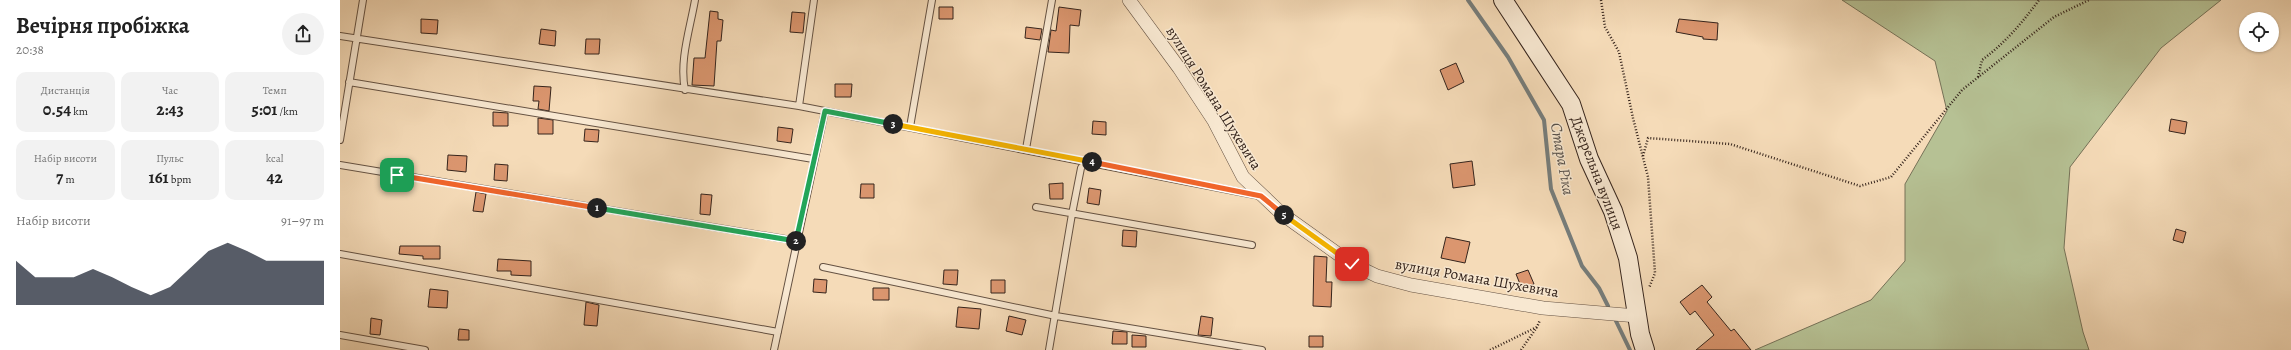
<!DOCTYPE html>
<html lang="uk">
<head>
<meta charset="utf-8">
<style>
	:root { --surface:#fff; --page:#f2f2f2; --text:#222; --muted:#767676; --accent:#111827 }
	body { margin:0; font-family:Alegreya,serif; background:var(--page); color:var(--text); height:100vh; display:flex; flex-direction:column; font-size:15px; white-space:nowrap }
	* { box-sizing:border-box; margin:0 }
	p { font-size:13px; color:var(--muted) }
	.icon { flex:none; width:22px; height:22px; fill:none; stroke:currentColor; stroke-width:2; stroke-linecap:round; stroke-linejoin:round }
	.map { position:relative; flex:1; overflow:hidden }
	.drawer { display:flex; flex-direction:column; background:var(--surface); width:340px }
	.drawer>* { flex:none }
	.tools { position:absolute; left:1899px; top:12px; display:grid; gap:8px }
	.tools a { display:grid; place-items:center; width:40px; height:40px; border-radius:50%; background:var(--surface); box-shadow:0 1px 3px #0004; font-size:20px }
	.pin { position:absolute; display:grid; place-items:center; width:34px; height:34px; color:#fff; margin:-17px; border-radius:8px; box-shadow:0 2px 6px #0006 }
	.km { position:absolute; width:20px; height:20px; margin:-10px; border-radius:50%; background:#222; color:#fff; font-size:11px; line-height:20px; text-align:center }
	.round { display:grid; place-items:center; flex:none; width:42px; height:42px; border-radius:21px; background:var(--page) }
	.headline { display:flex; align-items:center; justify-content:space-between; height:68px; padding:0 16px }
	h1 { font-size:22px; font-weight:700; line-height:30px }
	.figures { display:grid; grid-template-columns:repeat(3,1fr); gap:6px; height:68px; padding:4px 16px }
	.figures div { display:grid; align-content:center; border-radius:10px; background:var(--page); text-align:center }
	.figures b { font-size:17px; font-weight:700 }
	.figures small { font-size:11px; font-weight:400 }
	.figures p { font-size:11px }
	.chart { height:112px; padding:8px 16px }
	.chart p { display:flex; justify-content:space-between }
	.chart svg { width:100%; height:72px; margin-top:4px; fill:var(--accent); opacity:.7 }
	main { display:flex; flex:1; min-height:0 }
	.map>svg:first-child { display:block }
	.green { fill:#b6c194; stroke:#767258 }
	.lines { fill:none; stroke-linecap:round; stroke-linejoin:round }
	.stream { stroke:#767d7b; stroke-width:4 }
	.building { fill:#db966f; stroke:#35241c }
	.lane-casing { stroke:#655243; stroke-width:8 }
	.street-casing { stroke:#655243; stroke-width:14 }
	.secondary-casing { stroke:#35241c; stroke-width:20 }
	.path { stroke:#35241c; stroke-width:2.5; stroke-dasharray:1 2; stroke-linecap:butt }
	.lane { stroke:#f8e8d1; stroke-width:6 }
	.street { stroke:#f8e8d1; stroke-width:13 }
	.secondary { stroke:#f8e8d1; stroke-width:18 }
	.split-1-casing { stroke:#fff; stroke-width:8 }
	.split-2-casing { stroke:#fff; stroke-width:8 }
	.split-3-casing { stroke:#fff; stroke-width:8 }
	.split-4-casing { stroke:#fff; stroke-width:8 }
	.split-5-casing { stroke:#fff; stroke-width:8 }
	.split-6-casing { stroke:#fff; stroke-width:8 }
	.split-1 { stroke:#f0652b; stroke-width:5 }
	.split-2 { stroke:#22a559; stroke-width:5 }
	.split-3 { stroke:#22a559; stroke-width:5 }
	.split-4 { stroke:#f5b400; stroke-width:5 }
	.split-5 { stroke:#f0652b; stroke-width:5 }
	.split-6 { stroke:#f5b400; stroke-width:5 }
	.labels { text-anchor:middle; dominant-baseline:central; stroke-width:3; stroke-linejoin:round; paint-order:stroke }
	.street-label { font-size:15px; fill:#35241c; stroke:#f8e8d1 }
	.water-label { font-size:16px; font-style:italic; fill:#56504b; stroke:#f8e8d1 }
</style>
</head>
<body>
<main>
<section class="drawer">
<div class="headline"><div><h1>Вечірня пробіжка</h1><p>20:38</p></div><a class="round"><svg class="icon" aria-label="share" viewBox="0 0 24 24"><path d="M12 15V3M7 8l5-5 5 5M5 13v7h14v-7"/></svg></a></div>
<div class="figures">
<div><p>Дистанція</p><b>0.54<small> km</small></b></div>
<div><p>Час</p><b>2:43</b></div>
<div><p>Темп</p><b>5:01<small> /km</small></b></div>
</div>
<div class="figures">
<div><p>Набір висоти</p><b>7<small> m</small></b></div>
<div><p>Пульс</p><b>161<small> bpm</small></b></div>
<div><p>kcal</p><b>42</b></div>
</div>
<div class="chart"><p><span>Набір висоти</span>91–97 m</p>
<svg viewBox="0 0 160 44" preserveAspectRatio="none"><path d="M0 44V17L10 27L20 27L30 27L40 22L50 27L60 33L70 38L80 33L90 22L100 11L110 6L120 11L130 17L140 17L150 17L160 17V44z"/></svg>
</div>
</section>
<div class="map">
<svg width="1951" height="350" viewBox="0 0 1951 350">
	<rect width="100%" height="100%" fill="#f5dbb8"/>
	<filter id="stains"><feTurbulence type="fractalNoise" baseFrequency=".005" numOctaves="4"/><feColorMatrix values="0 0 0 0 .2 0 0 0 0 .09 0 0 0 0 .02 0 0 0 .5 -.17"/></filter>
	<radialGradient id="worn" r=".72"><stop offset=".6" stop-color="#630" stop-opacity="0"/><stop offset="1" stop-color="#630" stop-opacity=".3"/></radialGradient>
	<!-- green -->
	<path class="green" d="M 1502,0 L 1881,0 L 1821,48 L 1730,167 L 1724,248 L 1743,332 L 1749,350 L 1415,350 L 1531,300 L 1565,261 L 1565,184 L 1607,111 L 1595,61 Z"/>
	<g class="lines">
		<!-- stream -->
		<path class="stream" d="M 1128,0 L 1168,57 L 1204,120 L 1211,189 L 1242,266 L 1259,288 L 1268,306
			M 1275,319 L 1290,350"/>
	</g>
	<!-- building -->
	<path class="building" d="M 599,7 L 613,7 L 613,19 L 599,19 Z
		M 719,7 L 741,10 L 739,26 L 730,25 L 729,53 L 708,52 L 711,30 L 716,31 Z
		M 370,11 L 378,12 L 378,19 L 383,20 L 381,41 L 377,41 L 374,86 L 352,85 L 354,58 L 365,58 Z
		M 452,12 L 465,13 L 463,33 L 450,32 Z
		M 81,19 L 98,20 L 97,34 L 81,33 Z
		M 1339,19 L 1378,23 L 1377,40 L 1363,39 L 1363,37 L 1336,32 Z
		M 686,27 L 702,29 L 700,40 L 685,38 Z
		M 201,29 L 216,31 L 215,46 L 199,44 Z
		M 246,39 L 260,39 L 259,54 L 245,54 Z
		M 1116,63 L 1124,82 L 1108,90 L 1100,70 Z
		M 495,84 L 512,84 L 511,97 L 495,97 Z
		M 194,86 L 211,87 L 209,111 L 198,109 L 199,101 L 193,101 Z
		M 153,112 L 168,113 L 168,126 L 153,126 Z
		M 198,118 L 213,120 L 213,134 L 198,134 Z
		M 1831,119 L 1847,122 L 1845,134 L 1829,131 Z
		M 753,121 L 766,122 L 766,135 L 752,134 Z
		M 438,127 L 453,129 L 451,143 L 437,141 Z
		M 245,129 L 259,130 L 258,142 L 244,141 Z
		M 108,155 L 127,156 L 126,172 L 107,170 Z
		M 1132,161 L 1135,185 L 1113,188 L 1110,164 Z
		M 155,164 L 168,165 L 167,181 L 154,180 Z
		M 723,183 L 723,199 L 710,199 L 709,184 Z
		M 521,184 L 534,184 L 534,198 L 520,198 Z
		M 749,188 L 761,190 L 759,205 L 747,203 Z
		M 136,192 L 146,194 L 143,212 L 133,211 Z
		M 361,194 L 372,195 L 370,215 L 360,214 Z
		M 1836,229 L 1846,232 L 1843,243 L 1833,240 Z
		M 783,230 L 797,231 L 796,247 L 782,246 Z
		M 1106,237 L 1130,242 L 1125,263 L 1101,258 Z
		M 60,246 L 100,246 L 100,259 L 83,259 L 83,256 L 59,254 Z
		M 974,256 L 987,257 L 986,282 L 992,282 L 991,307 L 973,306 Z
		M 158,259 L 191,261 L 191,276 L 171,275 L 171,271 L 157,271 Z
		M 604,270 L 618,270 L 617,285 L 603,284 Z
		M 1188,270 L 1194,284 L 1182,289 L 1176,274 Z
		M 474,279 L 487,280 L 486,293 L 473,292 Z
		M 651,280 L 665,280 L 665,293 L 651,293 Z
		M 1362,285 L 1372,297 L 1367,302 L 1391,331 L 1394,329 L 1411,350 L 1356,350 L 1374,335 L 1355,311 L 1350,315 L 1340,302 Z
		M 533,288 L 549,288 L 549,300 L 533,300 Z
		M 90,289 L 108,291 L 107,308 L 88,307 Z
		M 246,302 L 259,305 L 257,326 L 244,325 Z
		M 618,307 L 641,309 L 639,329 L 616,327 Z
		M 669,316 L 686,320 L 682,335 L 666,331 Z
		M 861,316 L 873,318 L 871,336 L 858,335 Z
		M 31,318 L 42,320 L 40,335 L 30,334 Z
		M 119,329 L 129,330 L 129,340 L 118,340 Z
		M 773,331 L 787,332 L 787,344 L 772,344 Z
		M 792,335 L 806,336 L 806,347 L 792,347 Z
		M 969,336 L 983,336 L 983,347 L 969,347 Z"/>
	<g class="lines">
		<defs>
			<path id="lane" d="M 0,36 L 459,106 L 920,196
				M 9,82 L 473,159
				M 345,90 C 339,61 350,29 355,0
				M 459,106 L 474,0
				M 570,127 L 592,0
				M 0,140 L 23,0
				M 686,149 L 712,0
				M 0,165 L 457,241
				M 696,207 L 912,245
				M 0,254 L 438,332
				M 483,267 L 716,316 L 922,350
				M 0,335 L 85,350
				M 434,350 L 485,111
				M 709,350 L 732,214 L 741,168 L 746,161"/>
			<path id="street" d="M 789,0 L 839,68 L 874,121 L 903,177 L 942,214 L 1012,264 L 1037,276 L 1071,285 L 1203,308 L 1297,316"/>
			<path id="secondary" d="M 1163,0 L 1231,104 L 1249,159 L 1273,211 L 1288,258 L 1300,334 L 1305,350"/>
		</defs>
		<!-- lane casing -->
		<use href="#lane" class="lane-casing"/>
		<!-- street casing -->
		<use href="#street" class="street-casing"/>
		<!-- secondary casing -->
		<use href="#secondary" class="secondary-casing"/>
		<!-- path -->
		<path class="path" d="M 1261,0 L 1265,27 L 1279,52 L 1293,118 L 1308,177 L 1315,273 L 1309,288
			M 1638,77 L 1642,60 C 1665,43 1682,23 1699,0
			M 1303,156 L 1308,138 L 1390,144 L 1520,186 L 1551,177 L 1622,90 L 1714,17 L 1749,0
			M 1150,350 L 1197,327
			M 1181,350 L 1197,327 L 1200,320"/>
		<!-- lane -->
		<use href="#lane" class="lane"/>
		<!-- street -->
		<use href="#street" class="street"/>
		<!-- secondary -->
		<use href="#secondary" class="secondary"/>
	</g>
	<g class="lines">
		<defs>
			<path id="split-1" d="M 57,175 L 257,208"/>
			<path id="split-2" d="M 257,208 L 456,241"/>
			<path id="split-3" d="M 456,241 L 485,111 L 553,124"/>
			<path id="split-4" d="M 553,124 L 752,162"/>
			<path id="split-5" d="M 752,162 L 921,196 L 944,215"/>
			<path id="split-6" d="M 944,215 L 1012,264"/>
		</defs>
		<!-- split-1 casing -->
		<use href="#split-1" class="split-1-casing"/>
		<!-- split-2 casing -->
		<use href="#split-2" class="split-2-casing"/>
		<!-- split-3 casing -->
		<use href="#split-3" class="split-3-casing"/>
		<!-- split-4 casing -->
		<use href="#split-4" class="split-4-casing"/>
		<!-- split-5 casing -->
		<use href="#split-5" class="split-5-casing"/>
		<!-- split-6 casing -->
		<use href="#split-6" class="split-6-casing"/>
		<!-- split-1 -->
		<use href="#split-1" class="split-1"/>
		<!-- split-2 -->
		<use href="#split-2" class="split-2"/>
		<!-- split-3 -->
		<use href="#split-3" class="split-3"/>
		<!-- split-4 -->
		<use href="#split-4" class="split-4"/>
		<!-- split-5 -->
		<use href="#split-5" class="split-5"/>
		<!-- split-6 -->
		<use href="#split-6" class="split-6"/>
	</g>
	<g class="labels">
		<!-- street labels -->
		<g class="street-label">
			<text transform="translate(874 98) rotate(58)">вулиця Романа Шухевича</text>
			<text transform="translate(1257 173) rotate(69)">Джерельна вулиця</text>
			<text transform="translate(1137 278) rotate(10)">вулиця Романа Шухевича</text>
		</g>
		<!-- water labels -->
		<g class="water-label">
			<text transform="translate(1222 159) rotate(80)">Стара Ріка</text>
		</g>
	</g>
	<rect width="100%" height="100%" filter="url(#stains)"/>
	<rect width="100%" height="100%" fill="url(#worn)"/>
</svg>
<div class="tools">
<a><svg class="icon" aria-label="locate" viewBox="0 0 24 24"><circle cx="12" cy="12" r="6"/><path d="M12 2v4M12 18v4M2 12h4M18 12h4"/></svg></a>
</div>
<div class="pin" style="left:57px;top:175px;background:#1e9e55"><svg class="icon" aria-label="arrive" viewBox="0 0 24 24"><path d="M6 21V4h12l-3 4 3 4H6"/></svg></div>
<div class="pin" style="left:1012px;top:264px;background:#d93025"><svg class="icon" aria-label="check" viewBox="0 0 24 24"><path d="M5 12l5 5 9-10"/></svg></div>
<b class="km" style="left:257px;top:208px">1</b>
<b class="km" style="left:456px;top:241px">2</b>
<b class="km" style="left:553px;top:124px">3</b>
<b class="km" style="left:752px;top:162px">4</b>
<b class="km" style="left:944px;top:215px">5</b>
</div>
</main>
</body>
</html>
